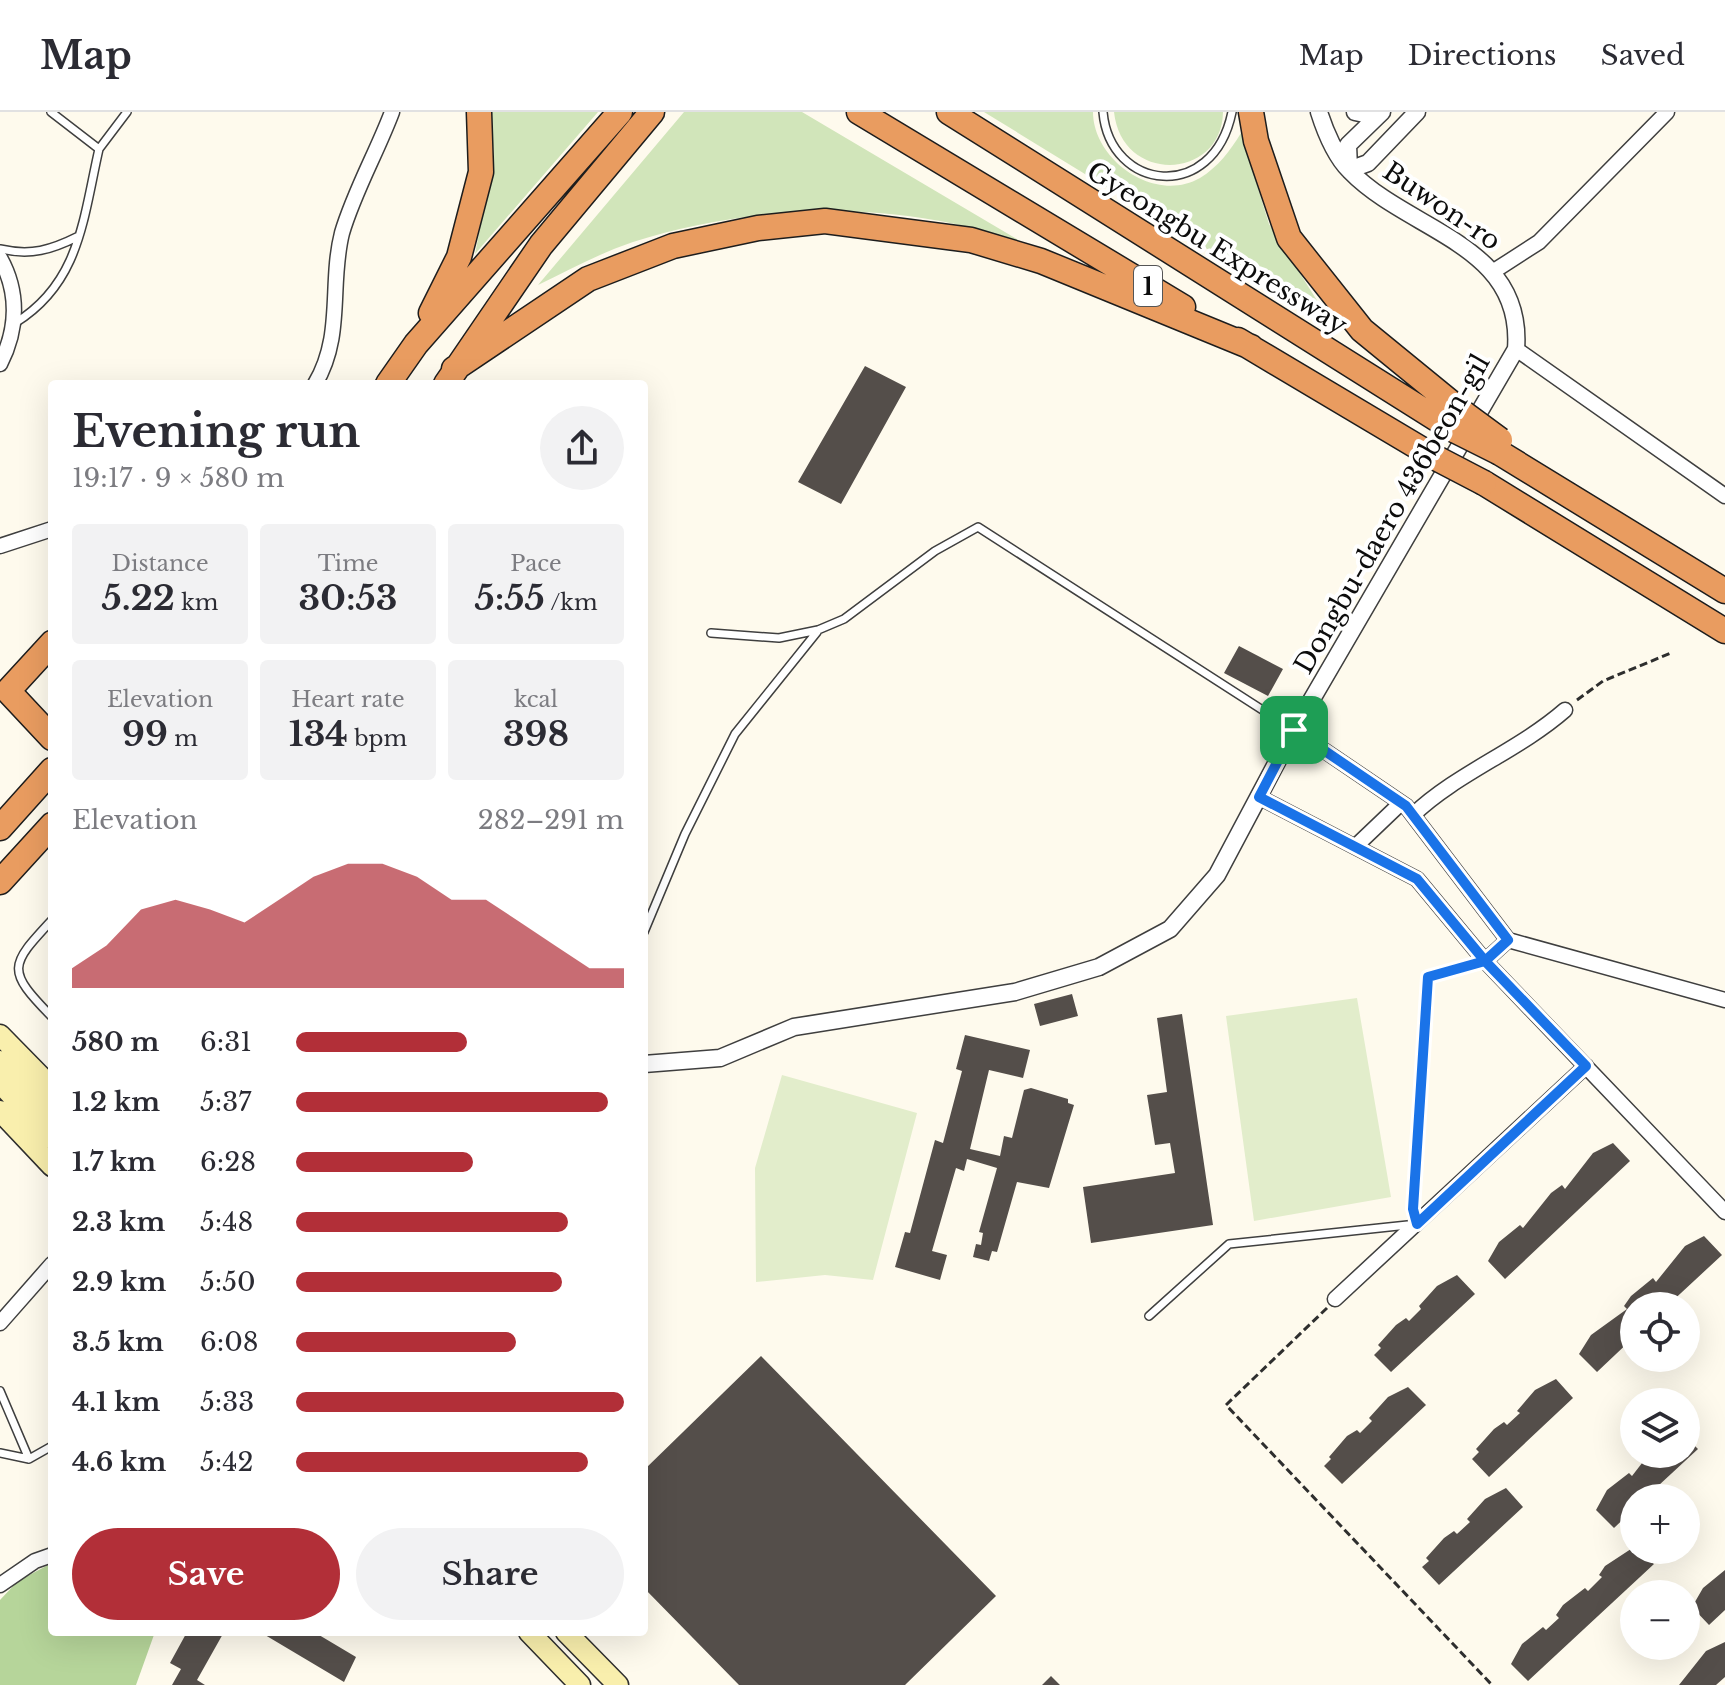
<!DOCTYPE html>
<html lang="en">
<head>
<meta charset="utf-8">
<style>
	:root { --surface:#fff; --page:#f2f2f3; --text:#2b2b33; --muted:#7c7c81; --line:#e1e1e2; --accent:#b22f38 }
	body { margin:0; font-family:"Libre Baskerville",serif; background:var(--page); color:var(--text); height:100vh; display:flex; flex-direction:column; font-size:30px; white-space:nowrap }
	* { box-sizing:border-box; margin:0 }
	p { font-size:26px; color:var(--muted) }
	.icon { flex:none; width:44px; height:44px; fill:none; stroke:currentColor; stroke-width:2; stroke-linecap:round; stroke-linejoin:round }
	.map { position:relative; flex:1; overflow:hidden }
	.panel { position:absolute; left:48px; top:268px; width:600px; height:1256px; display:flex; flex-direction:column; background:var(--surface); border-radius:8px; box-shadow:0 8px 32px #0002 }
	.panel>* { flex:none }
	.tools { position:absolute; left:1620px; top:1180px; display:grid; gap:16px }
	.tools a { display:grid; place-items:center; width:80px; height:80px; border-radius:50%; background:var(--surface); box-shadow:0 8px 32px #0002; font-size:40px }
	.pin { position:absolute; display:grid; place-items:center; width:68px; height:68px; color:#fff; margin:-34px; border-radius:16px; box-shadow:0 4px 12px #0006 }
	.round { display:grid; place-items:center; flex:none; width:84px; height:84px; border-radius:42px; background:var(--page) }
	.headline { display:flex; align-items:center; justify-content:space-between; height:136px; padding:0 24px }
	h1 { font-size:44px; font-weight:700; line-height:60px }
	.metrics { display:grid; grid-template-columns:repeat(3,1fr); gap:12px; height:136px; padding:8px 24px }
	.metrics div { display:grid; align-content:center; border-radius:8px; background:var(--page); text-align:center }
	.metrics b { font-size:34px; font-weight:700 }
	.metrics small { font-size:22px; font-weight:400 }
	.metrics p { font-size:22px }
	.chart { height:224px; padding:16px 24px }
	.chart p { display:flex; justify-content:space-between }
	.chart svg { width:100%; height:144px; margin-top:8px; fill:var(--accent); opacity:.7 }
	.cta { display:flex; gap:16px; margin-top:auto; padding:16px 24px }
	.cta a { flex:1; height:92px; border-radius:48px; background:var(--accent); color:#fff; font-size:32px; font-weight:700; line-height:92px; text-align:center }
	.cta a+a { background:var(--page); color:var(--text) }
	ul { padding:0 24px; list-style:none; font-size:26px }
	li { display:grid; grid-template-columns:128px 96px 1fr; align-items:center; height:60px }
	li i { height:20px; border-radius:10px; background:var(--accent) }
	header { display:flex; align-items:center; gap:48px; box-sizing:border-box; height:112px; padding:0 40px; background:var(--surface); border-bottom:2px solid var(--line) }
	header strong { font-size:38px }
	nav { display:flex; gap:44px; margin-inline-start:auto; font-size:28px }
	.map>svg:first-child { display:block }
	.green { fill:#d1e5ba }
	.forest { fill:#b6d59a }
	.pitch { fill:#e2edcb }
	.building { fill:#544e4a }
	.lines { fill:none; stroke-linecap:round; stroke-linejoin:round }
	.service-casing { stroke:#3f3f3f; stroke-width:10 }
	.minor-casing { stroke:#3f3f3f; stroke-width:17 }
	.tertiary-casing { stroke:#3f3f3f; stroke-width:19 }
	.secondary-casing { stroke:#2e2e2e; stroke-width:23 }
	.motorway-casing { stroke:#1d1d1d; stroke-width:27 }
	.path { stroke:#2e2e2e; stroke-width:3; stroke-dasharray:8 4; stroke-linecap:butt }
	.service { stroke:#fff; stroke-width:7 }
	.minor { stroke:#fff; stroke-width:14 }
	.tertiary { stroke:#fff; stroke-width:16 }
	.secondary { stroke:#f9efad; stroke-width:20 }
	.motorway { stroke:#e99c60; stroke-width:24 }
	.motorway-bridge-casing { stroke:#1d1d1d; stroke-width:27; stroke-linecap:butt }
	.motorway-bridge { stroke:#e99c60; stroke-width:24 }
	.route-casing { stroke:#fff; stroke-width:16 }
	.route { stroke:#1a73e8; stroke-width:10 }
	.labels { text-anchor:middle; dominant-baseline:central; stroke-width:8; stroke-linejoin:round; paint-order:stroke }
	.shield { fill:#fff; stroke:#555; stroke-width:2 }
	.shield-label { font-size:24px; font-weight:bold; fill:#0c0c0c }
	.street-label { font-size:26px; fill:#0c0c0c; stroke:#fff }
</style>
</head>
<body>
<header>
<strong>Map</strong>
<nav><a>Map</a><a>Directions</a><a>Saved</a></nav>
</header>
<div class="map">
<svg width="1725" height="1573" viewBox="0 0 1725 1573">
	<rect width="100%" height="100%" fill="#fefaed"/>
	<!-- green -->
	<path class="green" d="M 490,0 L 598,0 L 475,142 L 494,44 Z
		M 684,0 L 802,0 L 1025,132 C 1002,125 978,117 955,112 C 851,89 734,98 633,130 C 600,141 569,158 538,173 Z
		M 984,0 L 1093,0 C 1093,48 1155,92 1200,66 C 1218,55 1230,39 1241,21 L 1269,112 L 1328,206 L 1323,208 Z
		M 1114,0 L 1223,0 C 1222,68 1122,73 1114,0 Z"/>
	<!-- forest -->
	<path class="forest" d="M 52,1451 L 52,1520 L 155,1520 L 136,1573 L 0,1573 L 0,1488 L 18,1469 Z"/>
	<!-- pitch -->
	<path class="pitch" d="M 1357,886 L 1391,1085 L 1254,1109 L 1226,904 Z
		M 782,963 L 917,1001 L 873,1168 L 825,1163 L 756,1170 L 755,1056 Z"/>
	<!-- building -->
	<path class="building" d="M 865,254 L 906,275 L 841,392 L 798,370 Z
		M 1239,534 L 1283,557 L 1268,584 L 1224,561 Z
		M 1072,882 L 1078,904 L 1040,914 L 1034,892 Z
		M 1182,902 L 1213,1113 L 1091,1131 L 1083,1075 L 1175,1061 L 1170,1031 L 1155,1033 L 1147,983 L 1167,980 L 1157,906 Z
		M 965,923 L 1030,938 L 1023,966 L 989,958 L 970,1037 L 1000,1044 L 1004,1024 L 1012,1026 L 1024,978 L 1031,976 L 1068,987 L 1068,991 L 1074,993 L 1049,1076 L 1017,1070 L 997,1140 L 992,1139 L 989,1149 L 973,1145 L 976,1132 L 981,1133 L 983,1121 L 979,1120 L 997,1056 L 967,1047 L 964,1059 L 956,1056 L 932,1139 L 947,1143 L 940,1168 L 895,1155 L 905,1120 L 910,1121 L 935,1028 L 943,1031 L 962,959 L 956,957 Z
		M 1613,1031 L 1630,1049 L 1505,1167 L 1488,1149 L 1499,1130 L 1520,1113 L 1523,1116 L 1551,1081 L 1562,1073 L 1565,1077 L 1593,1041 Z
		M 1704,1124 L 1722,1143 L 1667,1194 L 1634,1194 L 1634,1225 L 1597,1260 L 1579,1242 L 1591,1223 L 1627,1197 L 1624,1194 L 1631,1184 L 1653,1166 L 1656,1170 L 1685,1134 Z
		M 1457,1163 L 1475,1182 L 1391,1260 L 1374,1243 L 1381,1236 L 1378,1233 L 1396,1213 L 1406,1206 L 1409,1209 L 1421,1197 L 1419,1194 L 1437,1174 Z
		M 761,1244 L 996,1484 L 905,1573 L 739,1573 L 644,1476 L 644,1358 Z
		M 1556,1267 L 1573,1286 L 1489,1365 L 1472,1347 L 1479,1340 L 1476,1337 L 1494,1317 L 1504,1310 L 1507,1313 L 1520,1301 L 1517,1299 L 1535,1278 Z
		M 1408,1275 L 1426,1293 L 1342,1372 L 1324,1354 L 1331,1347 L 1329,1345 L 1347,1324 L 1357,1318 L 1360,1321 L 1372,1309 L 1369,1306 L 1388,1285 Z
		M 1686,1325 L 1698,1337 L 1645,1386 L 1634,1386 L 1634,1397 L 1614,1416 L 1596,1398 L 1607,1378 L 1629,1361 L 1632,1364 L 1649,1342 L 1686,1342 Z
		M 1506,1376 L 1523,1395 L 1439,1473 L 1422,1455 L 1429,1449 L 1426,1446 L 1444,1426 L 1454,1419 L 1457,1422 L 1470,1410 L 1467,1407 L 1485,1387 Z
		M 1634,1435 L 1654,1452 L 1528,1569 L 1511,1552 L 1522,1532 L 1543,1515 L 1546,1518 L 1559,1506 L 1556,1503 L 1563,1493 L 1585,1476 L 1588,1479 L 1602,1465 L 1599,1463 L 1605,1454 Z
		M 1725,1458 L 1725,1498 L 1709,1513 L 1692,1495 L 1703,1476 Z
		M 187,1520 L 224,1520 L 197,1568 L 205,1573 L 172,1573 L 181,1557 L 170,1551 Z
		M 260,1520 L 314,1520 L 356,1545 L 344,1570 Z
		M 1725,1530 L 1725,1565 L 1716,1573 L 1679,1573 L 1706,1539 Z
		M 1051,1564 L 1060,1573 L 1042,1573 Z"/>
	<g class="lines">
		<defs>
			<path id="service" d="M 1103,0 C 1110,79 1213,92 1232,0
				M 99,37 L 127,0
				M 0,137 C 31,144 51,138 79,124
				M 15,211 C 80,171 83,107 99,37 L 51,0
				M 711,521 L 779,526 L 818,518 L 844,507 L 935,439 L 978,415 L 1292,617
				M 52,808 C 9,854 6,858 52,905
				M 644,820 L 685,722 L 735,622 L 817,520
				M 1149,1204 L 1229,1132 L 1417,1112 L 1413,1097 L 1428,865 L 1485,849
				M 0,1279 L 29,1347
				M 0,1341 L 29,1347 L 52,1334"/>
			<path id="minor" d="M 0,146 C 19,180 18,217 0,252
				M 1494,159 L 1539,130 L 1667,0
				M 1516,237 L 1725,384
				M 315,272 C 344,224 329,172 342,121 C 354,80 377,40 392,0
				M 0,434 L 52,417
				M 1294,618 L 1406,694 L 1508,828 L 1725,888
				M 1259,685 L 1417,767 L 1485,849 L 1725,1100
				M 1413,703 C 1457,661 1518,639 1565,598
				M 1357,733 L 1401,691
				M 1485,849 L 1508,828
				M 1335,1187 L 1586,954
				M 0,1211 L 52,1152
				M 0,1473 L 35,1449 L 52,1443"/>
			<path id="tertiary" d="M 1355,0 L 1369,3 L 1376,0
				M 1349,56 L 1348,33 L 1382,0
				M 1349,58 L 1368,51 L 1417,0
				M 644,952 L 720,946 L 794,915 L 1015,880 L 1099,855 L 1170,817 L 1217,763 L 1294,618 L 1516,237 C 1524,132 1409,120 1350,59 C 1336,45 1325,19 1319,0"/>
			<path id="secondary" d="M 0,923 L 52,976
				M 0,949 L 52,1002
				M 0,971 L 52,1026
				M 0,999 L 52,1054
				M 529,1520 L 580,1573
				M 566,1520 L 618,1573"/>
			<path id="motorway" d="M 859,0 L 1183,195
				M 949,0 L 1456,319
				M 1251,0 L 1256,29 L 1289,126 L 1362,218 L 1466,303
				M 431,201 L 459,145 L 481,60 L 479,0
				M 1238,228 L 1438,347
				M 454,257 L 588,167 L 673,134 L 758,116 L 825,109 L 971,128 L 1041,149 L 1251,235
				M 388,272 L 416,232 L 620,0
				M 446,272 L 541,133 L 652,0
				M 1500,341 L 1725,479
				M 1484,371 L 1725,519
				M 52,531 L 8,579 L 52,626
				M 0,716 L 52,658
				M 0,770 L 52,713"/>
		</defs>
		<!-- service casing -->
		<use href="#service" class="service-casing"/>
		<!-- minor casing -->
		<use href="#minor" class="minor-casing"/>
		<!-- tertiary casing -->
		<use href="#tertiary" class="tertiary-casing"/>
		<!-- secondary casing -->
		<use href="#secondary" class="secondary-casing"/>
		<!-- motorway casing -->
		<use href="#motorway" class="motorway-casing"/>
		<!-- path -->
		<path class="path" d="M 1577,588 L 1603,569 L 1671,541
			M 1327,1196 L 1226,1293 L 1492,1573"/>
		<!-- service -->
		<use href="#service" class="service"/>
		<!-- minor -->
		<use href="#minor" class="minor"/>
		<!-- tertiary -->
		<use href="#tertiary" class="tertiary"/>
		<!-- secondary -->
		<use href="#secondary" class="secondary"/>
		<!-- motorway -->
		<use href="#motorway" class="motorway"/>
		<defs>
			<path id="motorway-bridge" d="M 1466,303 L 1500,328
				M 1456,319 L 1500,341
				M 1438,347 L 1484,371"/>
		</defs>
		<!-- motorway-bridge casing -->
		<use href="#motorway-bridge" class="motorway-bridge-casing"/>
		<!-- motorway-bridge -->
		<use href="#motorway-bridge" class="motorway-bridge"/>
	</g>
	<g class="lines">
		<defs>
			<path id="route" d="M 1294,618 L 1259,685 L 1417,767 L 1485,849 L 1428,865 L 1413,1097 L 1417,1112 L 1586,954 L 1485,849 L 1508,828 L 1406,694 L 1294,618"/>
		</defs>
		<!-- route casing -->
		<use href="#route" class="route-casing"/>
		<!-- route -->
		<use href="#route" class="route"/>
	</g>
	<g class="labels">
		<!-- shield labels -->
		<rect class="shield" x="1134" y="154" width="28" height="40" rx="6"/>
		<g class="shield-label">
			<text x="1148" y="174">1</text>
		</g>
		<!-- street labels -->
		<g class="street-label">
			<text transform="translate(1442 94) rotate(34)">Buwon-ro</text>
			<text transform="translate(1217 136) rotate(32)">Gyeongbu Expressway</text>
			<text transform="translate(1392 402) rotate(-60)">Dongbu-daero 436beon-gil</text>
		</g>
	</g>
</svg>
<div class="tools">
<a><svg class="icon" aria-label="locate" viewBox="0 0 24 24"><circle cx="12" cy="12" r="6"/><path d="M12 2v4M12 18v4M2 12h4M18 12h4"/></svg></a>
<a><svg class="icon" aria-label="layers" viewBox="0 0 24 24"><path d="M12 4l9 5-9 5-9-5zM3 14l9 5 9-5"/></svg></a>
<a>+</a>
<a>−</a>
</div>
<div class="pin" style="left:1294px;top:618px;background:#1e9e55"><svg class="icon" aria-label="arrive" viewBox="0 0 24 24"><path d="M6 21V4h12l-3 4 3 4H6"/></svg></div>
<section class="panel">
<div class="headline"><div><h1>Evening run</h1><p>19:17 · 9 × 580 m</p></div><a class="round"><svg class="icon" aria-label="share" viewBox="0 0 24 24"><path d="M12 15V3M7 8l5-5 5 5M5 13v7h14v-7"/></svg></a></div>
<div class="metrics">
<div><p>Distance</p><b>5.22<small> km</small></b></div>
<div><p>Time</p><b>30:53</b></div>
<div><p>Pace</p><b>5:55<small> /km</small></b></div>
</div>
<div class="metrics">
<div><p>Elevation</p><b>99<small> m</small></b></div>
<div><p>Heart rate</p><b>134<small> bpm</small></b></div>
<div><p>kcal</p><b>398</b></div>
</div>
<div class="chart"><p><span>Elevation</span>282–291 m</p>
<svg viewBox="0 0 160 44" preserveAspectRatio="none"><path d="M0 44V38L10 31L20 20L30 17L40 20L50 24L60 17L70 10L80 6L90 6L100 10L110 17L120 17L130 24L140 31L150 38L160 38V44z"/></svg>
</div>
<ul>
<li><b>580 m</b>6:31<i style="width:52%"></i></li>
<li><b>1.2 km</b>5:37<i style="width:95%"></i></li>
<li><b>1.7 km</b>6:28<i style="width:54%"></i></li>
<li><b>2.3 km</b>5:48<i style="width:83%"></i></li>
<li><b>2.9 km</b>5:50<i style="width:81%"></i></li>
<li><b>3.5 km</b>6:08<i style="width:67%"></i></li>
<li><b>4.1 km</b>5:33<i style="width:100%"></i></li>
<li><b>4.6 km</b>5:42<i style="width:89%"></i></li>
</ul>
<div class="cta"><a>Save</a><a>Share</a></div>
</section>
</div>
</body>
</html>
